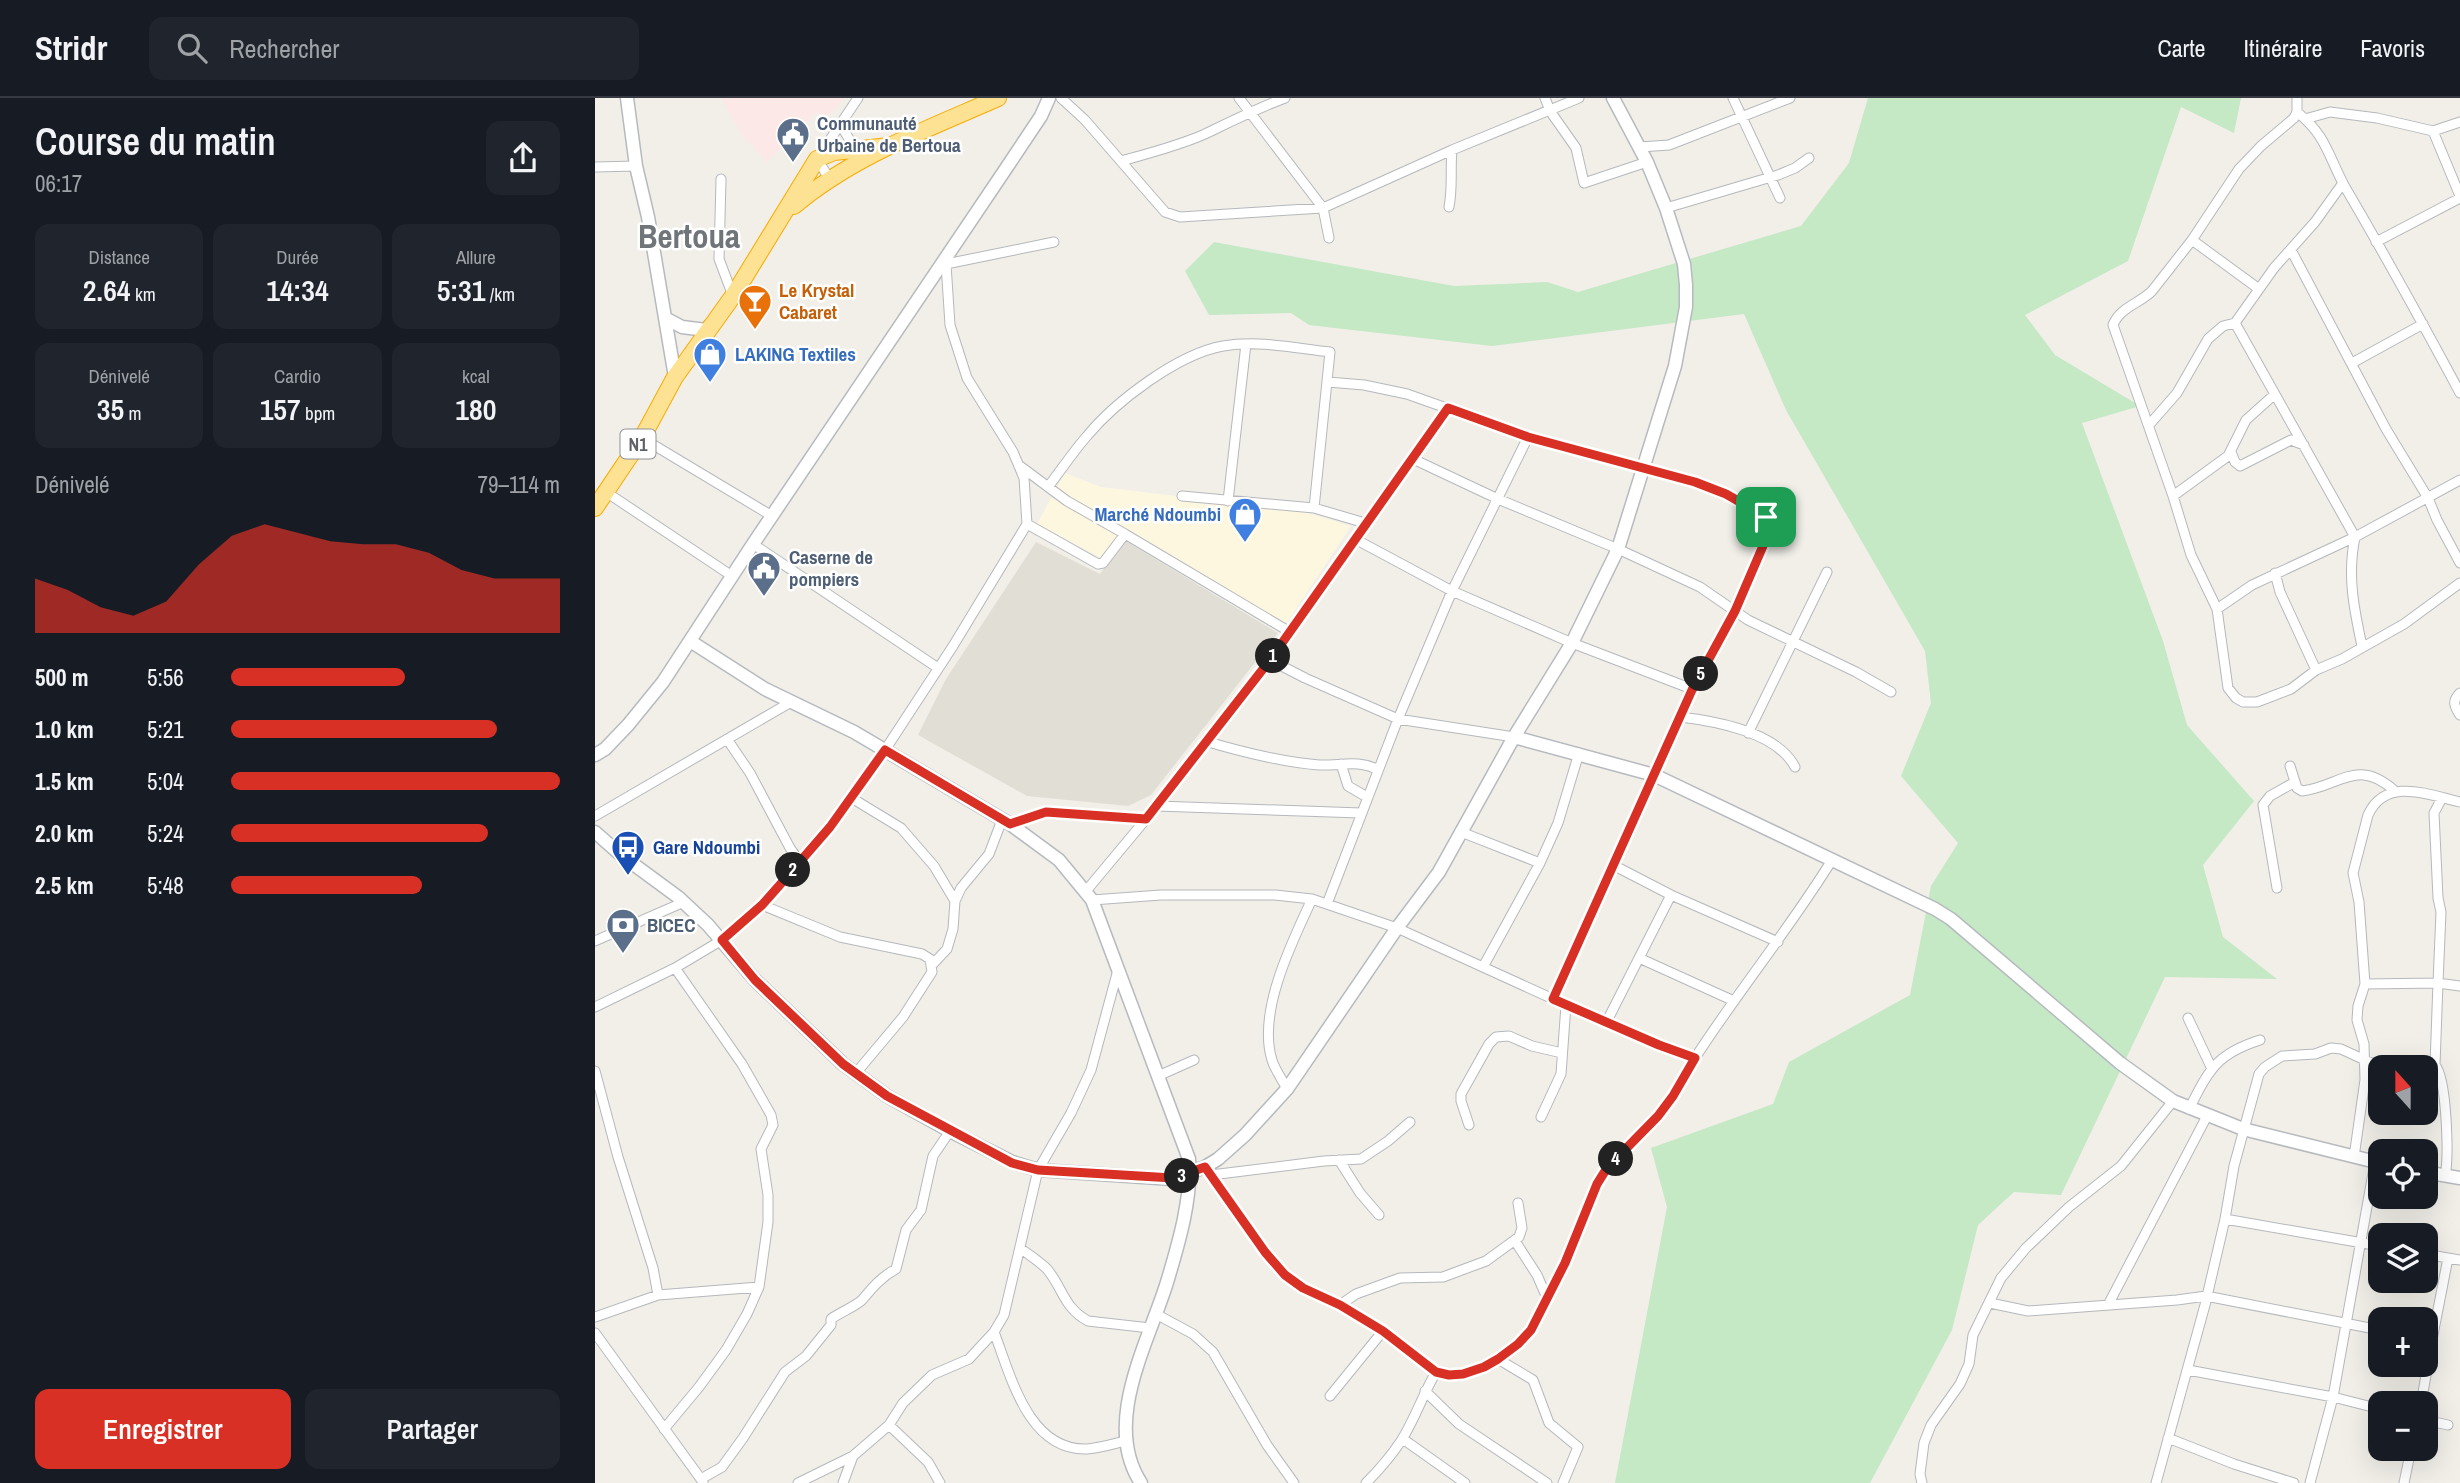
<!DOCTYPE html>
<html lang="fr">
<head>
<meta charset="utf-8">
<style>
	:root { --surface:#171b24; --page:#20242c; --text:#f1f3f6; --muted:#9ea1a6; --line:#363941; --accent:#d93025 }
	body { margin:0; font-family:"Archivo Narrow",sans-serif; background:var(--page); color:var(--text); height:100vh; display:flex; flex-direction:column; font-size:26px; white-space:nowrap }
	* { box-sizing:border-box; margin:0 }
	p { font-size:23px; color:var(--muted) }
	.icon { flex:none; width:38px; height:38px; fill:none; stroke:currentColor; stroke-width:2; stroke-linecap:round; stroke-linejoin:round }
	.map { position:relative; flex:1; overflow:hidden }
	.drawer { display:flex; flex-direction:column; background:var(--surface); width:595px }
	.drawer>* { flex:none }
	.needle { width:46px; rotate:339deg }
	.tools { position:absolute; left:1773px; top:957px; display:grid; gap:14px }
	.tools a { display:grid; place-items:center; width:70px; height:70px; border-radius:14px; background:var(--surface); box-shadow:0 7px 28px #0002; font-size:35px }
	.pin { position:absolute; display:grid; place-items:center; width:60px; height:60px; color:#fff; margin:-30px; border-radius:14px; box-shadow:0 4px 10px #0006 }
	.km { position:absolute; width:35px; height:35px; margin:-18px; border-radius:50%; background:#222; color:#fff; font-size:19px; line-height:35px; text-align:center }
	.round { display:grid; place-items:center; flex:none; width:74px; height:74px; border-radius:14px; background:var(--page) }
	.overview { display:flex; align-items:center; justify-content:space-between; height:119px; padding:0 35px }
	h1 { font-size:38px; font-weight:600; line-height:52px }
	.figures { display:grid; grid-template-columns:repeat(3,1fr); gap:10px; height:119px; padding:7px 35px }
	.figures div { display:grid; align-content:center; border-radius:14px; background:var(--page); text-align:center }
	.figures b { font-size:30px; font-weight:600 }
	.figures small { font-size:19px; font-weight:400 }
	.figures p { font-size:19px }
	.chart { height:196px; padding:14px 35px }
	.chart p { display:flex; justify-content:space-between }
	.chart svg { width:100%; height:126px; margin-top:7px; fill:var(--accent); opacity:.7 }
	.button { display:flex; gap:14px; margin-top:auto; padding:14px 35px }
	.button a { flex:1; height:80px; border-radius:14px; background:var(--accent); color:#fff; font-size:28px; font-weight:600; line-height:80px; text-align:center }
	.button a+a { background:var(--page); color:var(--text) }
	ul { padding:0 35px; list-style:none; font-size:23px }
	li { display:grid; grid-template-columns:112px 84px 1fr; align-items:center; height:52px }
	li i { height:18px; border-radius:9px; background:var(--accent) }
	header { display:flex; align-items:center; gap:42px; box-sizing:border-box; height:98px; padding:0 35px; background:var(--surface); border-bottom:2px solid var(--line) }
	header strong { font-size:33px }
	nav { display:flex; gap:38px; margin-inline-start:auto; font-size:24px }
	.search { width:490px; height:63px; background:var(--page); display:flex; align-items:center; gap:18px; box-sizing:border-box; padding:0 24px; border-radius:14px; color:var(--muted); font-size:26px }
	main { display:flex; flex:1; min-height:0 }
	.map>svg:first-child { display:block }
	.commercial { fill:#fef7e0 }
	.education { fill:#e1ded6 }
	.medical { fill:#fce8e6 }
	.green { fill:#c5e8c5 }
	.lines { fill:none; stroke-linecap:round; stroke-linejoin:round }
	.street-casing { stroke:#b5b8bc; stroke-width:11 }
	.secondary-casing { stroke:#b6babf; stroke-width:15 }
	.highway-casing { stroke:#f9ab00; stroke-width:18 }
	.street { stroke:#fff; stroke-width:9 }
	.secondary { stroke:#fff; stroke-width:12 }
	.highway { stroke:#fde293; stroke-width:16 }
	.route-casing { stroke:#fff; stroke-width:14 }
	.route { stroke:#d93025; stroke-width:9 }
	.labels { text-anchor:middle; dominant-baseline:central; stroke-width:5; stroke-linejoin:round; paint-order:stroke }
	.shield { fill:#fff; stroke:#8f9295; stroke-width:2 }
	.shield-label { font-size:18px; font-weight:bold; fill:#5f6368 }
	.service-label { font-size:19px; font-weight:bold; fill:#4e5e75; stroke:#fff; text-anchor:start }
	.food-label { font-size:19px; font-weight:bold; fill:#c56008; stroke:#fff; text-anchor:start }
	.shop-label { font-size:19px; font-weight:bold; fill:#366cbe; stroke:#fff; text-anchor:start }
	.transit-label { font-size:19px; font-weight:bold; fill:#164399; stroke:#fff; text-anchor:start }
	.town-label { font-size:33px; font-weight:bold; fill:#70757a; stroke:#fff }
</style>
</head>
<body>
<header>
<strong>Stridr</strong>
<div class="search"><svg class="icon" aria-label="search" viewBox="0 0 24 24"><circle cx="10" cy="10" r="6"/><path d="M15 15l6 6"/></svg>Rechercher</div>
<nav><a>Carte</a><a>Itinéraire</a><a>Favoris</a></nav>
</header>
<main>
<section class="drawer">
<div class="overview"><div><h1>Course du matin</h1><p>06:17</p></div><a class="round"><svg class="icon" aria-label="share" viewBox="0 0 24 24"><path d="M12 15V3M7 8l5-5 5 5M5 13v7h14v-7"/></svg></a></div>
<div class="figures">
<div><p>Distance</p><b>2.64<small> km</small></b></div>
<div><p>Durée</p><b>14:34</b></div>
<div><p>Allure</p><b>5:31<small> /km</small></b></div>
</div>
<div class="figures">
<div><p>Dénivelé</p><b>35<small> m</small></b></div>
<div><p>Cardio</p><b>157<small> bpm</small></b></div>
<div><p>kcal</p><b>180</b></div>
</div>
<div class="chart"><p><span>Dénivelé</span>79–114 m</p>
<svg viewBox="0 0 160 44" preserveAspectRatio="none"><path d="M0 44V25L10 29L20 35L30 38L40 33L50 20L60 10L70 6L80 9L90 12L100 13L110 13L120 16L130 22L140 25L150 25L160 25V44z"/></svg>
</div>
<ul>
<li><b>500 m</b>5:56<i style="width:53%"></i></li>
<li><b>1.0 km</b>5:21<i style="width:81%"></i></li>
<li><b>1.5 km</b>5:04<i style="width:100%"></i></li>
<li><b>2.0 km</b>5:24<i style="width:78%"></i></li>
<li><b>2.5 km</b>5:48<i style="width:58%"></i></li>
</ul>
<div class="button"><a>Enregistrer</a><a>Partager</a></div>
</section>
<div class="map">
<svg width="1865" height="1385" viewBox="0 0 1865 1385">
	<rect width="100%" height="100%" fill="#f1efe8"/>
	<!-- commercial -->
	<path class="commercial" d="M 470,375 L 506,389 L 706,413 L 756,428 L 691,526 L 530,431 L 508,461 L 442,426 Z"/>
	<!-- education -->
	<path class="education" d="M 529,442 L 683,535 L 556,697 L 533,708 L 432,698 L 323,637 L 351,581 L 441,444 L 505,476 Z"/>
	<!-- medical -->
	<path class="medical" d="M 126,0 L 249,0 L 230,22 L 221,14 L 172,64 L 146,36 Z"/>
	<!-- green -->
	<path class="green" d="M 1273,0 L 1646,0 L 1639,35 L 1586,9 L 1533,163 L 1430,217 L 1460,257 L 1545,308 L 1487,325 L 1568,543 L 1592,627 L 1659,703 L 1608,767 L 1628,839 L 1682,881 L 1570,879 L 1466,1097 L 1419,1094 L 1383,1127 L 1357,1232 L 1275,1385 L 1020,1385 L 1072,1109 L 1056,1050 L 1178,1006 L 1194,964 L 1315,897 L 1336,788 L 1363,745 L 1306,678 L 1336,605 L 1330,553 L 1191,312 L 1149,216 L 897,248 L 714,227 L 696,215 L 614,217 L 590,173 L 619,144 L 859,188 L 952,184 L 983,194 L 1206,128 L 1254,65 Z"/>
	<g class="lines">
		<defs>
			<path id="street" d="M 466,0 L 490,22 L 570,114 L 585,119 L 728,110 L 857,52 L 984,0
				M 644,0 L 728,110 L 734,140
				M 950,0 L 955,13 L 981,50 L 989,85 L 1052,64
				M 1138,0 L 1185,100
				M 1702,0 L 1702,14 C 1732,38 1733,58 1750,89 C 1790,157 1828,226 1865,295
				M 1710,21 L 1735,14 L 1782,20 L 1838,33 L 1865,24
				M 245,26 L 262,54
				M 1838,33 L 1865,98
				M 1045,49 L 1074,47 L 1195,0
				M 526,63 C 555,55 583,48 610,36 C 637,23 663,10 690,0
				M 0,69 L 41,68
				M 234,80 L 222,61 L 263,0
				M 126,81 L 124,161 L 138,198
				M 854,109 C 858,88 855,73 857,52
				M 1071,110 L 1183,77 L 1200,70 L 1214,60
				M 1597,142 L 1664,191
				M 1781,144 L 1865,100
				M 1696,152 L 1791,331 L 1833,400 L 1842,422 L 1865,465
				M 351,166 L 459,144
				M 1640,225 L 1760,439 C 1752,477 1759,511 1767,548
				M 1757,265 L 1828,226
				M 733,284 L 769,287 L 812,296 L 933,339 L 1100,384 L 1131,396 L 1171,419 L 1175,426 L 1174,434 L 1140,513 L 1097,591 L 958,901
				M 1554,327 L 1582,295 L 1613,241 L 1628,228 L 1640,225 L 1679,170 L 1720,124 L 1748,85
				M 47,340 L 177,418
				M 1636,354 L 1640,364 L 1645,368 L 1696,342 L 1709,347
				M 818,361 L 903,401 L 1023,451 L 1105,489 L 1153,522 L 1261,574 L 1296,594
				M 425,368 L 472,403 L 530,436
				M 1865,382 L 1760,439 L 1657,487 L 1622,511 L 1633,590 L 1641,600 L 1648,604 L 1662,604 L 1696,591 L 1721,572 L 1747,561 L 1809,526 L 1865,485
				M 453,389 C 466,372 478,354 492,338 C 521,303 583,256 628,248 C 664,242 699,250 735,254 L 719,410 L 770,425
				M 11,394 L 137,478
				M 587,398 L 719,410
				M 1578,398 L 1633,358 L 1651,322 L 1680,296
				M 633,403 L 651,246
				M 432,426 L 503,466 L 508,465 L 530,436 L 695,534
				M 760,441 L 857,493 L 977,545 L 1097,591
				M 158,446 L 343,570
				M 1680,475 L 1685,494 L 1721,572
				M 1622,511 L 1596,457 L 1578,398 L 1518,227 C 1525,209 1544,206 1557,193 L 1597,142 L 1644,71 L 1666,48 L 1699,20 L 1702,14
				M 675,562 L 710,580 L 803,621 L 919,639
				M 1865,595 C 1857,603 1859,608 1865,617
				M 1085,619 C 1120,623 1182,634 1200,669
				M 1153,635 L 1232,474
				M 132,641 L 155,675 L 195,750 L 205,764
				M 610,643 C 647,654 686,664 724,667 C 745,668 764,661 783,672
				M 746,666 L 753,688 L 772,699
				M 1695,668 L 1702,690 L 1707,693 C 1746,688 1762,659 1800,693
				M 255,699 L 306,730 L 339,768 L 360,803
				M 1847,700 L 1839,715 L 1843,800 L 1846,814 L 1843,885 L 1865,888
				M 562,708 L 766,715
				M 0,718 L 196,604
				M 415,726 L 451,714 L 551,721
				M 866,734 L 945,765 L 888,869
				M 945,765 L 963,725 L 984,655
				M 1018,767 L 1076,797 L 1044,860
				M 1682,790 L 1668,707 L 1675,698 L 1700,684
				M 491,793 L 551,721 L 675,562 L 853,310
				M 1076,797 L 1183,844
				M 497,802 L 566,797 L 680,797 L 717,801 L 802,830 L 1011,925 L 1100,960 C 1144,892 1195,830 1237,762
				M 732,806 L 803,621 L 857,493 L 933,339
				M 167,807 L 245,839 L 327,856 L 335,861 L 337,874 L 308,919 L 261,975
				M 0,843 L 89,804
				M 337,867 L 352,851 L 358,831 L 360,803 L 366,790 L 394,756 L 407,722
				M 1770,886 L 1843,885 L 1840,967
				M 0,909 L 80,870 L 127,842 L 167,807 L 183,789 L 235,729 L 290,652 L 358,548 L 432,426 L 429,380 L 418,354 L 372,280 L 355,227 L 351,166 L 347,166
				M 1593,920 L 1617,971
				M 1011,925 L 1044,860 L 1139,903
				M 0,973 L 23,1059 L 58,1170 L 63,1197
				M 563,978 L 599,962
				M 692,991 C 687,981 680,972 677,962 C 662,914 697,844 717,801
				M 1594,1011 C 1614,972 1621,956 1665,942
				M 946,1019 L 966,976 L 971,907
				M 874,1027 L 866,1003 L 866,996 L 894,946 L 901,939 L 914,938 L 937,948 L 967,955
				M 1759,1059 L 1770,982 L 1769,946 L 1762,922 L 1763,908 L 1770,886 L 1764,804 L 1758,775 L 1773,717 C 1791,678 1834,697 1865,704
				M 744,1062 L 765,1095 L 784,1117
				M 610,1069 L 670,1154 L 690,1177 L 708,1190 L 745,1207 L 788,1233 L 841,1274 L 854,1277 L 868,1276 L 889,1269 L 903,1261 L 923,1246 L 936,1232 L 970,1165 L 1002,1086 L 1012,1070 L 1064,1018 L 1078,998 L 1100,960
				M 616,1077 L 729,1063 L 766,1061 L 793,1043 L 815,1024
				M 1630,1121 L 1785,1148
				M 920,1143 L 942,1177 L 952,1200
				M 425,1150 C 434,1157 444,1163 452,1171 C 468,1190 468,1209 493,1223 L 555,1230
				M 1830,1156 L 1865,1162
				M 1395,1205 L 1433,1213 L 1582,1202 L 1611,1198 L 1785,1232
				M 745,1207 L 761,1196 L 805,1180 L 848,1179 L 891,1163 L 924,1139 L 927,1130 L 923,1105
				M 1513,1207 L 1612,1018
				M 561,1216 L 598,1236 L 618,1254 L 672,1347 L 699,1385
				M 0,1219 L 63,1197 L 164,1189
				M 399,1234 C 416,1278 433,1353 492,1351 C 505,1350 518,1346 530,1343
				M 0,1235 L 108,1384
				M 1837,1242 L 1853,1160
				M 903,1261 L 938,1282 L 954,1325 L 983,1349 L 968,1385
				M 1593,1272 L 1738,1299 L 1785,1311
				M 830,1293 L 864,1326 L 952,1385
				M 735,1298 L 788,1233
				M 1826,1306 L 1837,1242 L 1830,1241
				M 1830,1322 L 1853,1327
				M 294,1327 L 333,1364 L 345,1385
				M 69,1331 L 104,1289 L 131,1252 L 152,1216 L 164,1189 L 173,1124 L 173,1097 L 166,1051 L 178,1027 L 176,1017 L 147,966 L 80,870
				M 1573,1340 L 1639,1366 L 1699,1385
				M 808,1341 L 870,1385
				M 106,1381 L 127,1369 L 148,1340 L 190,1274 L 211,1258 L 236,1227 L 236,1221 C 244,1215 261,1208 267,1202 C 277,1190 286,1179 301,1171 L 311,1132 L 326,1112 L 338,1058 L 355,1033
				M 203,1385 L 258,1358 L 294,1327 L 308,1305 L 337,1277 L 374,1261 L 399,1234 L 409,1217 L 443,1072 L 476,1015 L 496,972 L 523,872
				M 248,1385 L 258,1358
				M 771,1385 C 784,1372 796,1358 806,1343 C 820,1321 828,1296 841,1274
				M 1327,1385 L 1325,1376 L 1329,1345 L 1336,1327 L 1365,1286 L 1374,1266 L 1378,1237 L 1406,1180 L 1431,1150 L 1474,1109 L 1526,1068 L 1578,1003
				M 1561,1385 L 1610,1207 L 1630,1121 L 1639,1068 L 1664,976 L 1670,969 L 1687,958 L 1720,956 L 1736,950 L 1746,951 L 1785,969 L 1840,967 C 1852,981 1854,1059 1850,1078
				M 1715,1385 L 1738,1299 L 1780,1064
				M 1809,1385 L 1816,1351"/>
			<path id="secondary" d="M 32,0 L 41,68 L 53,119 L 80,279
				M 72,221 L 87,229 L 111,232 L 114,228
				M 95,543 L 170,591 L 259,634 L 415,726 L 464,762 L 497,802 L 594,1061 C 597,1100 584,1144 573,1181 C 555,1242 506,1324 546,1385
				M 919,639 L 1059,677 L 1340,811 L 1356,821 L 1525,965 L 1578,1003 L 1648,1031 L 1785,1065
				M 0,657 L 10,651 L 33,627 L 68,584 L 158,446 L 412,69 L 446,18 L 454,0
				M 0,734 L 26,757 L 83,799 L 113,827 L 160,882 L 248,966 L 292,998 L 355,1033 L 417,1064 L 443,1072 L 578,1081 L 610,1069 L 623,1061 L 650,1037 L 692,991 L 802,830 L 844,774 L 919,639 L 977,545 L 1023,451 L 1080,268 L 1091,209 L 1091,187 L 1089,166 L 1071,110 L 1052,64 L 1018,0
				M 1830,1074 L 1865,1080"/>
			<path id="highway" d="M 199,108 C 258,58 333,31 403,0
				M 0,410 L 47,340 L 80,279 L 138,198 L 222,61 L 239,54 L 294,48"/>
		</defs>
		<!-- street casing -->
		<use href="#street" class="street-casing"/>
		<!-- secondary casing -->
		<use href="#secondary" class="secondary-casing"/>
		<!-- highway casing -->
		<use href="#highway" class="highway-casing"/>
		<!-- street -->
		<use href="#street" class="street"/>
		<!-- secondary -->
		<use href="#secondary" class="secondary"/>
		<!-- highway -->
		<use href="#highway" class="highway"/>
	</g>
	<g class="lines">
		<defs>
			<path id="route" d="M 853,310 L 933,339 L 1100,384 L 1131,396 L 1171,419 L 1175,426 L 1174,434 L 1140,513 L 1097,592 L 958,901 L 1064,947 L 1100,960 L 1078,998 L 1063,1018 L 1012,1070 L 1002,1086 L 970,1165 L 936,1232 L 923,1246 L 903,1261 L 889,1269 L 868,1276 L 854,1277 L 841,1274 L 788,1233 L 745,1207 L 708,1190 L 690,1177 L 670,1154 L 610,1069 L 578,1080 L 443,1072 L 417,1065 L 292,998 L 248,966 L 160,882 L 127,842 L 167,807 L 183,789 L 235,729 L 290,652 L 415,726 L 451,714 L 551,721 L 675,562 Z"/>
		</defs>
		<!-- route casing -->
		<use href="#route" class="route-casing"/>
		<!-- route -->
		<use href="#route" class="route"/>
	</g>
	<!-- icons -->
	<defs>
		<symbol id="civic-pin" viewBox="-11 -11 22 30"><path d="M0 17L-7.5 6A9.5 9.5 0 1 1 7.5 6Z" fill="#5c6f8a" stroke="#fff"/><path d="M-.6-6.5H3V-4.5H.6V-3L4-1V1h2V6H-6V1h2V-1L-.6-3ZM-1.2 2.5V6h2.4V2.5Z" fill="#fff"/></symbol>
		<symbol id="bar-pin" viewBox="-11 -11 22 30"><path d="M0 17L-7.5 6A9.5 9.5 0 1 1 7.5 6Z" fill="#e8710a" stroke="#fff"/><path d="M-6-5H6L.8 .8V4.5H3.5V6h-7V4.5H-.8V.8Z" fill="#fff"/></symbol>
		<symbol id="shop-pin" viewBox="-11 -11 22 30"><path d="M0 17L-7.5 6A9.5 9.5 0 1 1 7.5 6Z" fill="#3f7fe0" stroke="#fff"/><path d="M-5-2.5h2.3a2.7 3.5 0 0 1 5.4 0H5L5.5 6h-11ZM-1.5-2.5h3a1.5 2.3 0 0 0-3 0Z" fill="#fff"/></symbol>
		<symbol id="bus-pin" viewBox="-11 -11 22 30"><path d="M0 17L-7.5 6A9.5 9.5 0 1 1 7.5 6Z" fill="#1a4fb4" stroke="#fff"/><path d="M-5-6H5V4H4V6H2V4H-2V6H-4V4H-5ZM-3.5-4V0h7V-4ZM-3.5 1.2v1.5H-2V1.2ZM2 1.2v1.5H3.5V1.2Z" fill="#fff"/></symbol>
		<symbol id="bank-pin" viewBox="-11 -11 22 30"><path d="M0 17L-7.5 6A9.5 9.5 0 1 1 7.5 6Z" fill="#5c6f8a" stroke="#fff"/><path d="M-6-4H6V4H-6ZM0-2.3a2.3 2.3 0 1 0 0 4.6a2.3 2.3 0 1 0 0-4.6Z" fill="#fff"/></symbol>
	</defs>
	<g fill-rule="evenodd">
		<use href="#civic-pin" x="179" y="17" width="38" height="52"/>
		<use href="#bar-pin" x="141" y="184" width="38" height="52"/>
		<use href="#shop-pin" x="96" y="237" width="38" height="52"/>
		<use href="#shop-pin" x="631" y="397" width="38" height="52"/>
		<use href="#civic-pin" x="150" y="451" width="38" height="52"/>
		<use href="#bus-pin" x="14" y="730" width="38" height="52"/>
		<use href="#bank-pin" x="9" y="808" width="38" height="52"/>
	</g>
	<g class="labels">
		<!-- shield labels -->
		<rect class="shield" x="25.5" y="331.5" width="35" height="29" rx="5"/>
		<g class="shield-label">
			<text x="43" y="346">N1</text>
		</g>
		<!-- service labels -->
		<g class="service-label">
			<text x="222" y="25">Communauté<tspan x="222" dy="22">Urbaine de Bertoua</tspan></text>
			<text x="194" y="459">Caserne de<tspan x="194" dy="22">pompiers</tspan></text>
			<text x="52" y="827">BICEC</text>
		</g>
		<!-- food labels -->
		<g class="food-label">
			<text x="184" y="192">Le Krystal<tspan x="184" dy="22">Cabaret</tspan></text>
		</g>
		<!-- shop labels -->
		<g class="shop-label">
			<text x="140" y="256">LAKING Textiles</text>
			<text x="626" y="416" text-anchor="end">Marché Ndoumbi</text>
		</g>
		<!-- transit labels -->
		<g class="transit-label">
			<text x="58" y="749">Gare Ndoumbi</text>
		</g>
		<!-- town labels -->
		<g class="town-label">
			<text x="94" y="138">Bertoua</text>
		</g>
	</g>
</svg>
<div class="tools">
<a><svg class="needle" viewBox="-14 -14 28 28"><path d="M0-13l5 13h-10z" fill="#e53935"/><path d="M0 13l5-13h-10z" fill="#9ea1a6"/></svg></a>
<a><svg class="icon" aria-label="locate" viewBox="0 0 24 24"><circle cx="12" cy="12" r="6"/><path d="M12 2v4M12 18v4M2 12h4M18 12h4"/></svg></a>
<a><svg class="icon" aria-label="layers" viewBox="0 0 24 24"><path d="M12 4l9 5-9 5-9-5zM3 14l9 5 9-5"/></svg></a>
<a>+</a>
<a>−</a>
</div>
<div class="pin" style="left:1171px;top:419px;background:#1e9e55"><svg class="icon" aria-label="arrive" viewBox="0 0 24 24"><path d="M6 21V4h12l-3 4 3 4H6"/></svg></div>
<b class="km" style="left:678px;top:558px">1</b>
<b class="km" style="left:198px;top:772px">2</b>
<b class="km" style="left:587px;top:1078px">3</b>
<b class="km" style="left:1021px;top:1061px">4</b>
<b class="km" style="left:1106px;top:576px">5</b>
</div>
</main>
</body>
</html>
